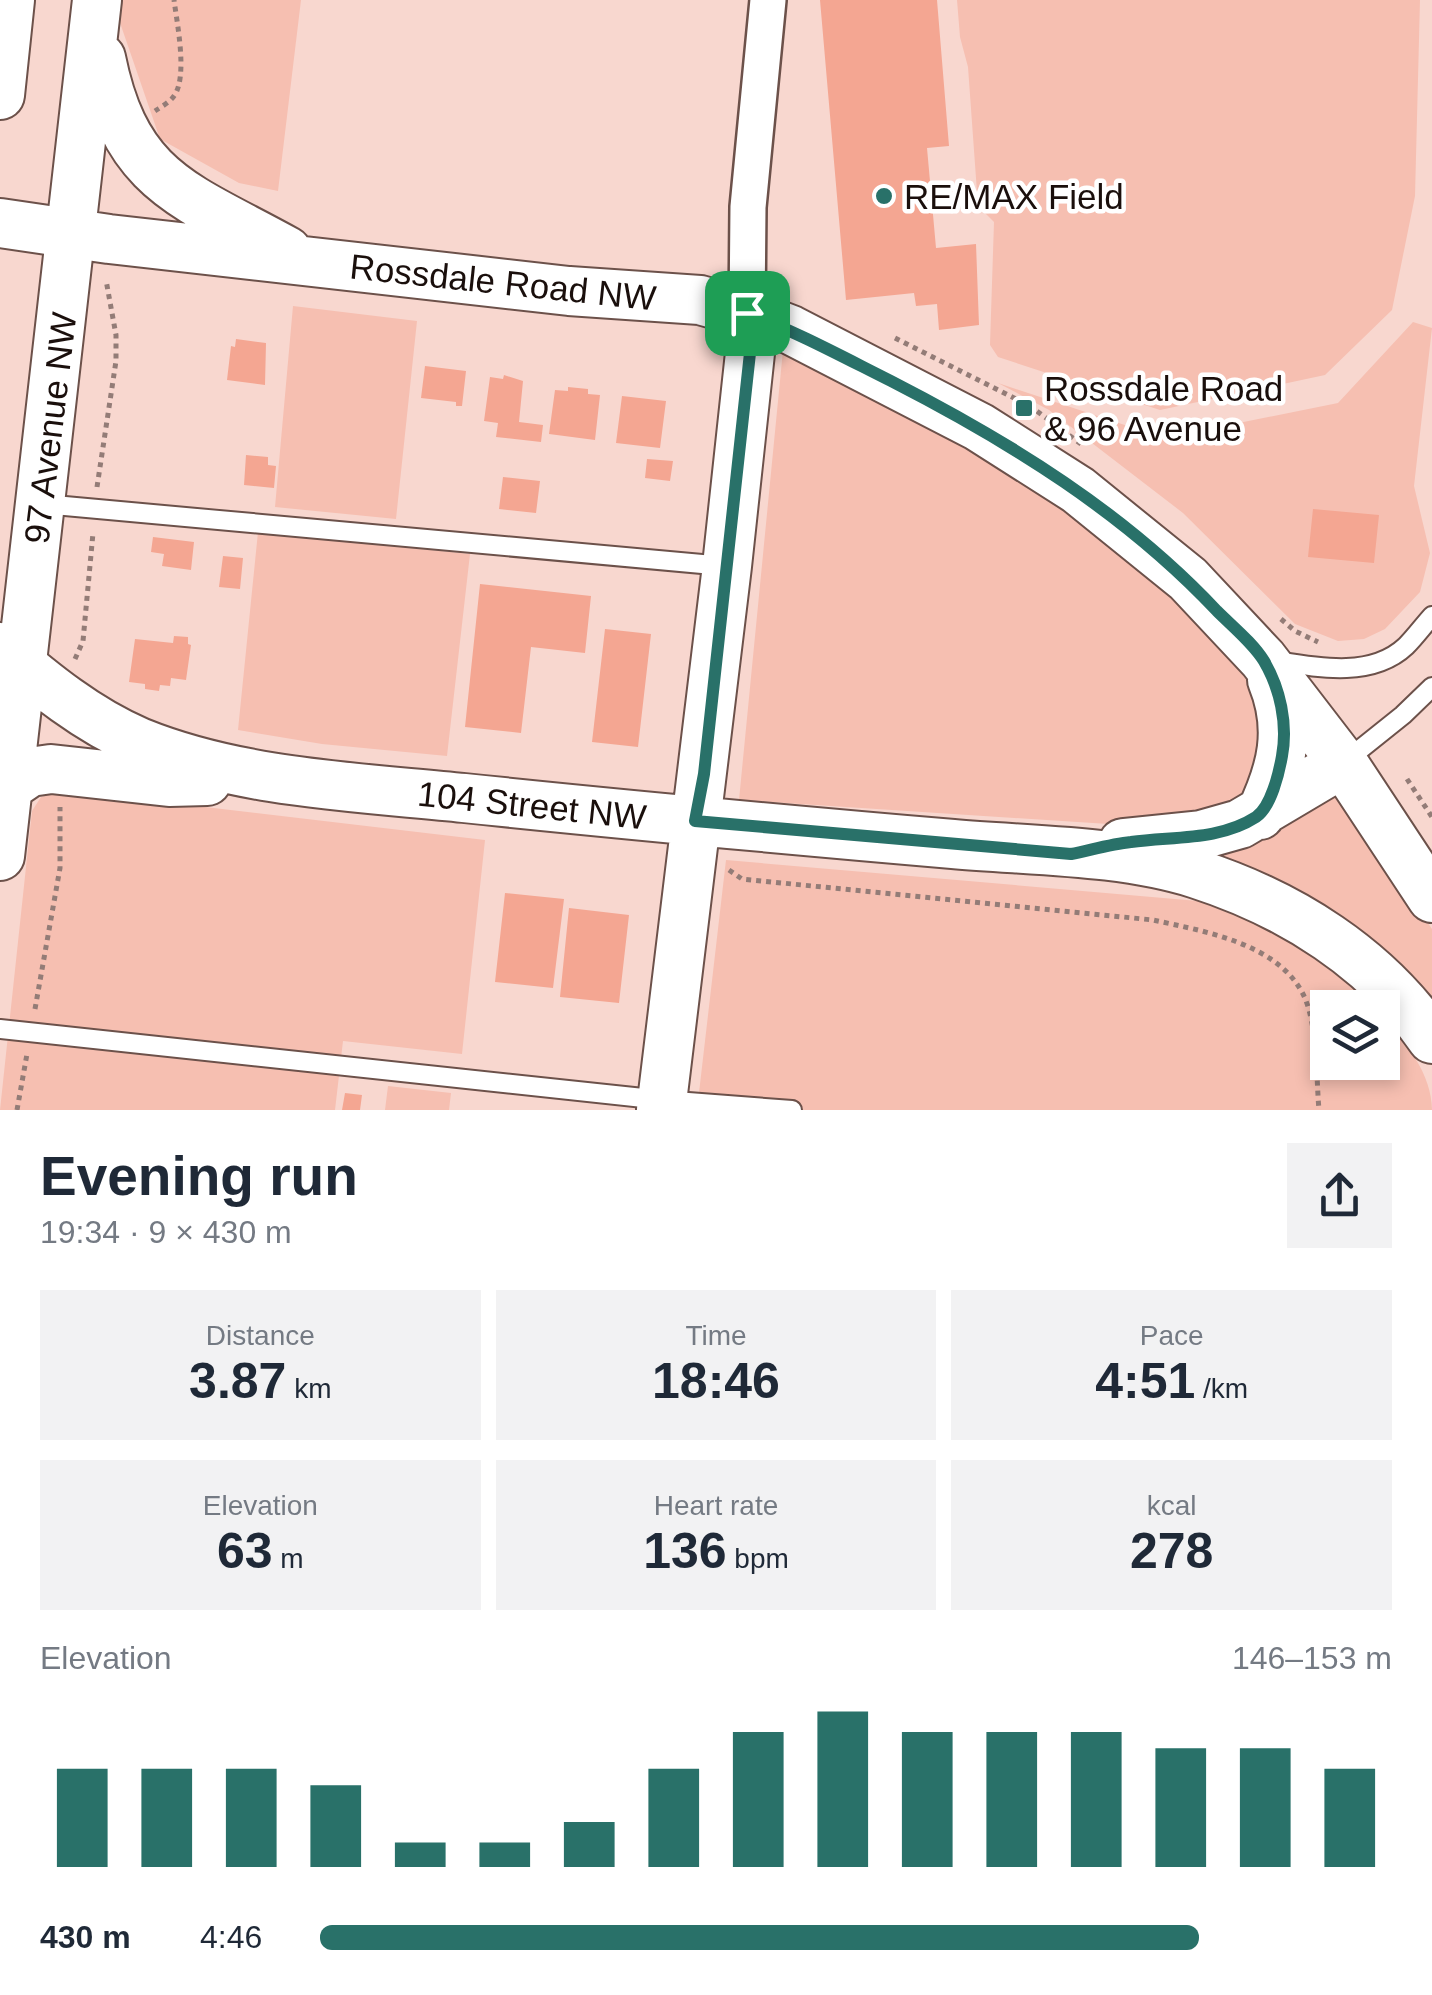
<!DOCTYPE html>
<html lang="en">
<head>
<meta charset="utf-8">
<style>
	:root { --surface:#fff; --page:#f2f2f3; --text:#1f2937; --muted:#747a83; --accent:#297169 }
	body { margin:0; font-family:Arial,sans-serif; background:var(--page); color:var(--text); height:100vh; display:flex; flex-direction:column; font-size:38px; white-space:nowrap }
	* { box-sizing:border-box; margin:0 }
	p { font-size:32px; color:var(--muted) }
	.icon { flex:none; width:55px; height:55px; fill:none; stroke:currentColor; stroke-width:2; stroke-linecap:round; stroke-linejoin:round }
	.map { position:relative; height:1110px; overflow:hidden }
	.details { display:flex; flex-direction:column; background:var(--surface); flex:1 }
	.details>* { flex:none }
	.fabs { position:absolute; left:1310px; top:990px; display:grid; gap:20px }
	.fabs a { display:grid; place-items:center; width:90px; height:90px; border-radius:0px; background:var(--surface); box-shadow:0 5px 15px #0003; font-size:50px }
	.pin { position:absolute; display:grid; place-items:center; width:85px; height:85px; color:#fff; margin:-42px; border-radius:20px; box-shadow:0 5px 15px #0006 }
	.round { display:grid; place-items:center; flex:none; width:105px; height:105px; border-radius:0px; background:var(--page) }
	.overview { display:flex; align-items:center; justify-content:space-between; height:170px; padding:0 40px }
	h1 { font-size:55px; font-weight:700; line-height:75px }
	.stats { display:grid; grid-template-columns:repeat(3,1fr); gap:15px; height:170px; padding:10px 40px }
	.stats div { display:grid; align-content:center; border-radius:0px; background:var(--page); text-align:center }
	.stats b { font-size:50px; font-weight:700 }
	.stats small { font-size:28px; font-weight:400 }
	.stats p { font-size:28px }
	.chart { height:280px; padding:20px 40px }
	.chart p { display:flex; justify-content:space-between }
	.chart svg { width:100%; height:180px; margin-top:10px; stroke:var(--accent); stroke-width:6 }
	ul { padding:0 40px; list-style:none; font-size:32px }
	li { display:grid; grid-template-columns:160px 120px 1fr; align-items:center; height:75px }
	li i { height:25px; border-radius:12px; background:var(--accent) }
	.map>svg:first-child { display:block }
	.green { fill:#f6bfb1 }
	.building { fill:#f4a692 }
	.lines { fill:none; stroke-linecap:round; stroke-linejoin:round }
	.lane-casing { stroke:#6c514a; stroke-width:22 }
	.street-casing { stroke:#6c514a; stroke-width:40 }
	.secondary-casing { stroke:#6c514a; stroke-width:52 }
	.path { stroke:#937c77; stroke-width:5; stroke-dasharray:5 5; stroke-linecap:butt }
	.lane { stroke:#fff; stroke-width:18 }
	.street { stroke:#fff; stroke-width:35 }
	.secondary { stroke:#fff; stroke-width:48 }
	.route-casing { stroke:#fff; stroke-width:20 }
	.route { stroke:#297169; stroke-width:12 }
	.poi-dot { fill:#297169; stroke:#fff; stroke-width:4 }
	.labels { text-anchor:middle; dominant-baseline:central; stroke-width:9; stroke-linejoin:round; paint-order:stroke }
	.poi-label { font-size:35px; fill:#1a0f0c; stroke:#fff; text-anchor:start }
	.street-label { font-size:35px; fill:#1a0f0c; stroke:#fff }
</style>
</head>
<body>
<div class="map">
<svg width="1432" height="1110" viewBox="0 0 1432 1110">
	<rect width="100%" height="100%" fill="#f8d7cf"/>
	<!-- green -->
	<path class="green" d="M 119,0 L 301,0 L 278,191 L 239,183 L 160,139 L 117,14 Z
		M 957,0 L 1420,0 L 1415,196 L 1392,310 L 1325,375 L 1160,410 L 998,357 L 990,345 L 994,222 L 978,206 L 968,67 L 960,37 Z
		M 293,306 L 417,321 L 396,519 L 275,507 Z
		M 1413,322 L 1432,328 L 1414,486 L 1430,553 L 1420,592 L 1385,629 L 1364,639 L 1338,641 L 1295,624 L 1183,513 L 1049,410 L 998,383 L 1164,438 L 1338,403 Z
		M 783,350 L 1074,504 L 1182,597 L 1252,681 L 1270,747 L 1238,808 L 1170,828 L 739,800 Z
		M 258,532 L 470,554 L 447,756 L 322,744 L 238,730 Z
		M 61,790 L 485,840 L 462,1054 L 343,1041 L 335,1110 L 0,1110 L 32,811 L 41,797 Z
		M 1336,794 L 1343,797 L 1432,929 L 1432,1005 C 1396,963 1358,926 1310,898 C 1281,882 1248,871 1217,857 L 1217,851 Z
		M 726,860 L 1198,901 L 1281,933 L 1360,993 L 1374,1007 L 1328,1008 L 1328,1062 L 1382,1062 L 1383,1017 C 1406,1043 1432,1074 1432,1110 L 697,1110 Z
		M 388,1086 L 451,1093 L 449,1110 L 385,1110 Z"/>
	<!-- building -->
	<path class="building" d="M 820,0 L 937,0 L 949,146 L 927,148 L 936,248 L 976,244 L 979,325 L 939,330 L 937,304 L 916,306 L 914,293 L 846,300 Z
		M 236,339 L 266,343 L 265,385 L 227,380 L 231,346 L 235,347 Z
		M 425,366 L 466,371 L 462,406 L 456,406 L 456,402 L 421,398 Z
		M 504,375 L 523,381 L 519,422 L 543,425 L 541,442 L 496,437 L 498,423 L 484,421 L 490,377 L 503,379 Z
		M 568,387 L 588,389 L 588,394 L 600,395 L 595,440 L 549,434 L 555,390 L 568,391 Z
		M 622,396 L 666,401 L 660,448 L 616,443 Z
		M 246,455 L 268,457 L 268,465 L 276,466 L 274,488 L 244,485 Z
		M 647,459 L 673,461 L 670,481 L 645,478 Z
		M 503,477 L 540,481 L 536,513 L 499,509 Z
		M 1313,509 L 1379,515 L 1374,563 L 1308,557 Z
		M 153,537 L 194,542 L 191,570 L 162,566 L 164,554 L 151,552 Z
		M 223,556 L 243,558 L 240,589 L 219,587 Z
		M 480,584 L 591,596 L 585,653 L 531,647 L 521,733 L 465,727 Z
		M 605,629 L 651,634 L 638,747 L 592,742 Z
		M 174,636 L 188,637 L 188,644 L 191,645 L 186,680 L 171,678 L 170,686 L 160,685 L 159,691 L 145,689 L 145,684 L 129,682 L 135,639 L 173,643 Z
		M 505,893 L 564,899 L 553,988 L 495,982 Z
		M 569,908 L 629,915 L 619,1003 L 560,997 Z
		M 345,1093 L 362,1095 L 360,1110 L 342,1110 Z"/>
	<g class="lines">
		<defs>
			<path id="lane" d="M 43,504 L 724,566
				M 1277,661 C 1319,668 1372,678 1406,646 C 1415,637 1423,626 1432,616
				M 1343,763 L 1403,715 L 1432,687
				M 0,1029 L 662,1100 L 792,1110"/>
			<path id="street" d="M 747,313 L 748,207 L 768,0"/>
			<path id="secondary" d="M 101,58 C 126,183 186,195 287,251
				M 0,95 L 10,0
				M 0,223 L 109,239 L 569,291 L 700,300 L 747,313 L 791,330 L 979,427 L 1078,490 L 1188,579 L 1263,659 L 1343,763 L 1432,898
				M 0,647 C 42,683 87,720 139,742 C 240,783 356,787 464,798 C 627,815 790,830 953,844 C 1033,851 1121,850 1197,874 C 1290,904 1376,958 1432,1039
				M 8,787 L 30,772 L 51,769 L 169,782 L 207,781
				M 1260,815 C 1282,769 1292,729 1272,680
				M 1123,843 L 1201,835 L 1240,824 L 1343,763
				M 0,856 L 97,0
				M 661,1110 L 727,566 L 750,353 L 747,313"/>
		</defs>
		<!-- lane casing -->
		<use href="#lane" class="lane-casing"/>
		<!-- street casing -->
		<use href="#street" class="street-casing"/>
		<!-- secondary casing -->
		<use href="#secondary" class="secondary-casing"/>
		<!-- path -->
		<path class="path" d="M 155,111 C 161,107 170,102 174,96 C 188,77 177,23 174,0
			M 895,338 L 1030,406 L 1081,444
			M 97,487 L 116,361 L 116,335 L 106,280
			M 1281,619 L 1295,631 L 1318,642
			M 75,659 L 83,641 L 93,533
			M 1407,779 L 1432,817
			M 729,870 L 742,879 L 1153,920 C 1203,931 1277,943 1303,994 C 1318,1024 1316,1077 1319,1110
			M 35,1009 L 60,868 L 60,807
			M 17,1110 L 27,1054"/>
		<!-- lane -->
		<use href="#lane" class="lane"/>
		<!-- street -->
		<use href="#street" class="street"/>
		<!-- secondary -->
		<use href="#secondary" class="secondary"/>
	</g>
	<g class="lines">
		<defs>
			<path id="route" d="M 747,313 C 797,332 843,357 891,381 C 1010,442 1125,513 1217,611 C 1232,626 1253,643 1264,661 C 1280,688 1288,724 1282,756 C 1279,773 1271,807 1256,817 C 1219,841 1172,836 1131,842 C 1111,844 1091,850 1071,854 L 695,821 L 704,774 L 750,353 Z"/>
		</defs>
		<!-- route casing -->
		<use href="#route" class="route-casing"/>
		<!-- route -->
		<use href="#route" class="route"/>
	</g>
	<!-- markers -->
	<g class="poi-dot">
		<circle cx="884" cy="196" r="10"/>
		<rect x="1014" y="398" width="20" height="20" rx="5"/>
	</g>
	<g class="labels">
		<!-- poi labels -->
		<g class="poi-label">
			<text x="904" y="196">RE/MAX Field</text>
			<text x="1044" y="388">Rossdale Road<tspan x="1044" dy="40">&amp; 96 Avenue</tspan></text>
		</g>
		<!-- street labels -->
		<g class="street-label">
			<text transform="translate(503 282) rotate(6)">Rossdale Road NW</text>
			<text transform="translate(50 428) rotate(-83)">97 Avenue NW</text>
			<text transform="translate(532 805) rotate(6)">104 Street NW</text>
		</g>
	</g>
</svg>
<div class="fabs">
<a><svg class="icon" aria-label="layers" viewBox="0 0 24 24"><path d="M12 4l9 5-9 5-9-5zM3 14l9 5 9-5"/></svg></a>
</div>
<div class="pin" style="left:747px;top:313px;background:#1e9e55"><svg class="icon" aria-label="arrive" viewBox="0 0 24 24"><path d="M6 21V4h12l-3 4 3 4H6"/></svg></div>
</div>
<section class="details">
<div class="overview"><div><h1>Evening run</h1><p>19:34 · 9 × 430 m</p></div><a class="round"><svg class="icon" aria-label="share" viewBox="0 0 24 24"><path d="M12 15V3M7 8l5-5 5 5M5 13v7h14v-7"/></svg></a></div>
<div class="stats">
<div><p>Distance</p><b>3.87<small> km</small></b></div>
<div><p>Time</p><b>18:46</b></div>
<div><p>Pace</p><b>4:51<small> /km</small></b></div>
</div>
<div class="stats">
<div><p>Elevation</p><b>63<small> m</small></b></div>
<div><p>Heart rate</p><b>136<small> bpm</small></b></div>
<div><p>kcal</p><b>278</b></div>
</div>
<div class="chart"><p><span>Elevation</span>146–153 m</p>
<svg viewBox="0 0 160 44" preserveAspectRatio="none"><path d="M5 44V20M15 44V20M25 44V20M35 44V24M45 44V38M55 44V38M65 44V33M75 44V20M85 44V11M95 44V6M105 44V11M115 44V11M125 44V11M135 44V15M145 44V15M155 44V20"/></svg>
</div>
<ul>
<li><b>430 m</b>4:46<i style="width:82%"></i></li>
</ul>
</section>
</body>
</html>
